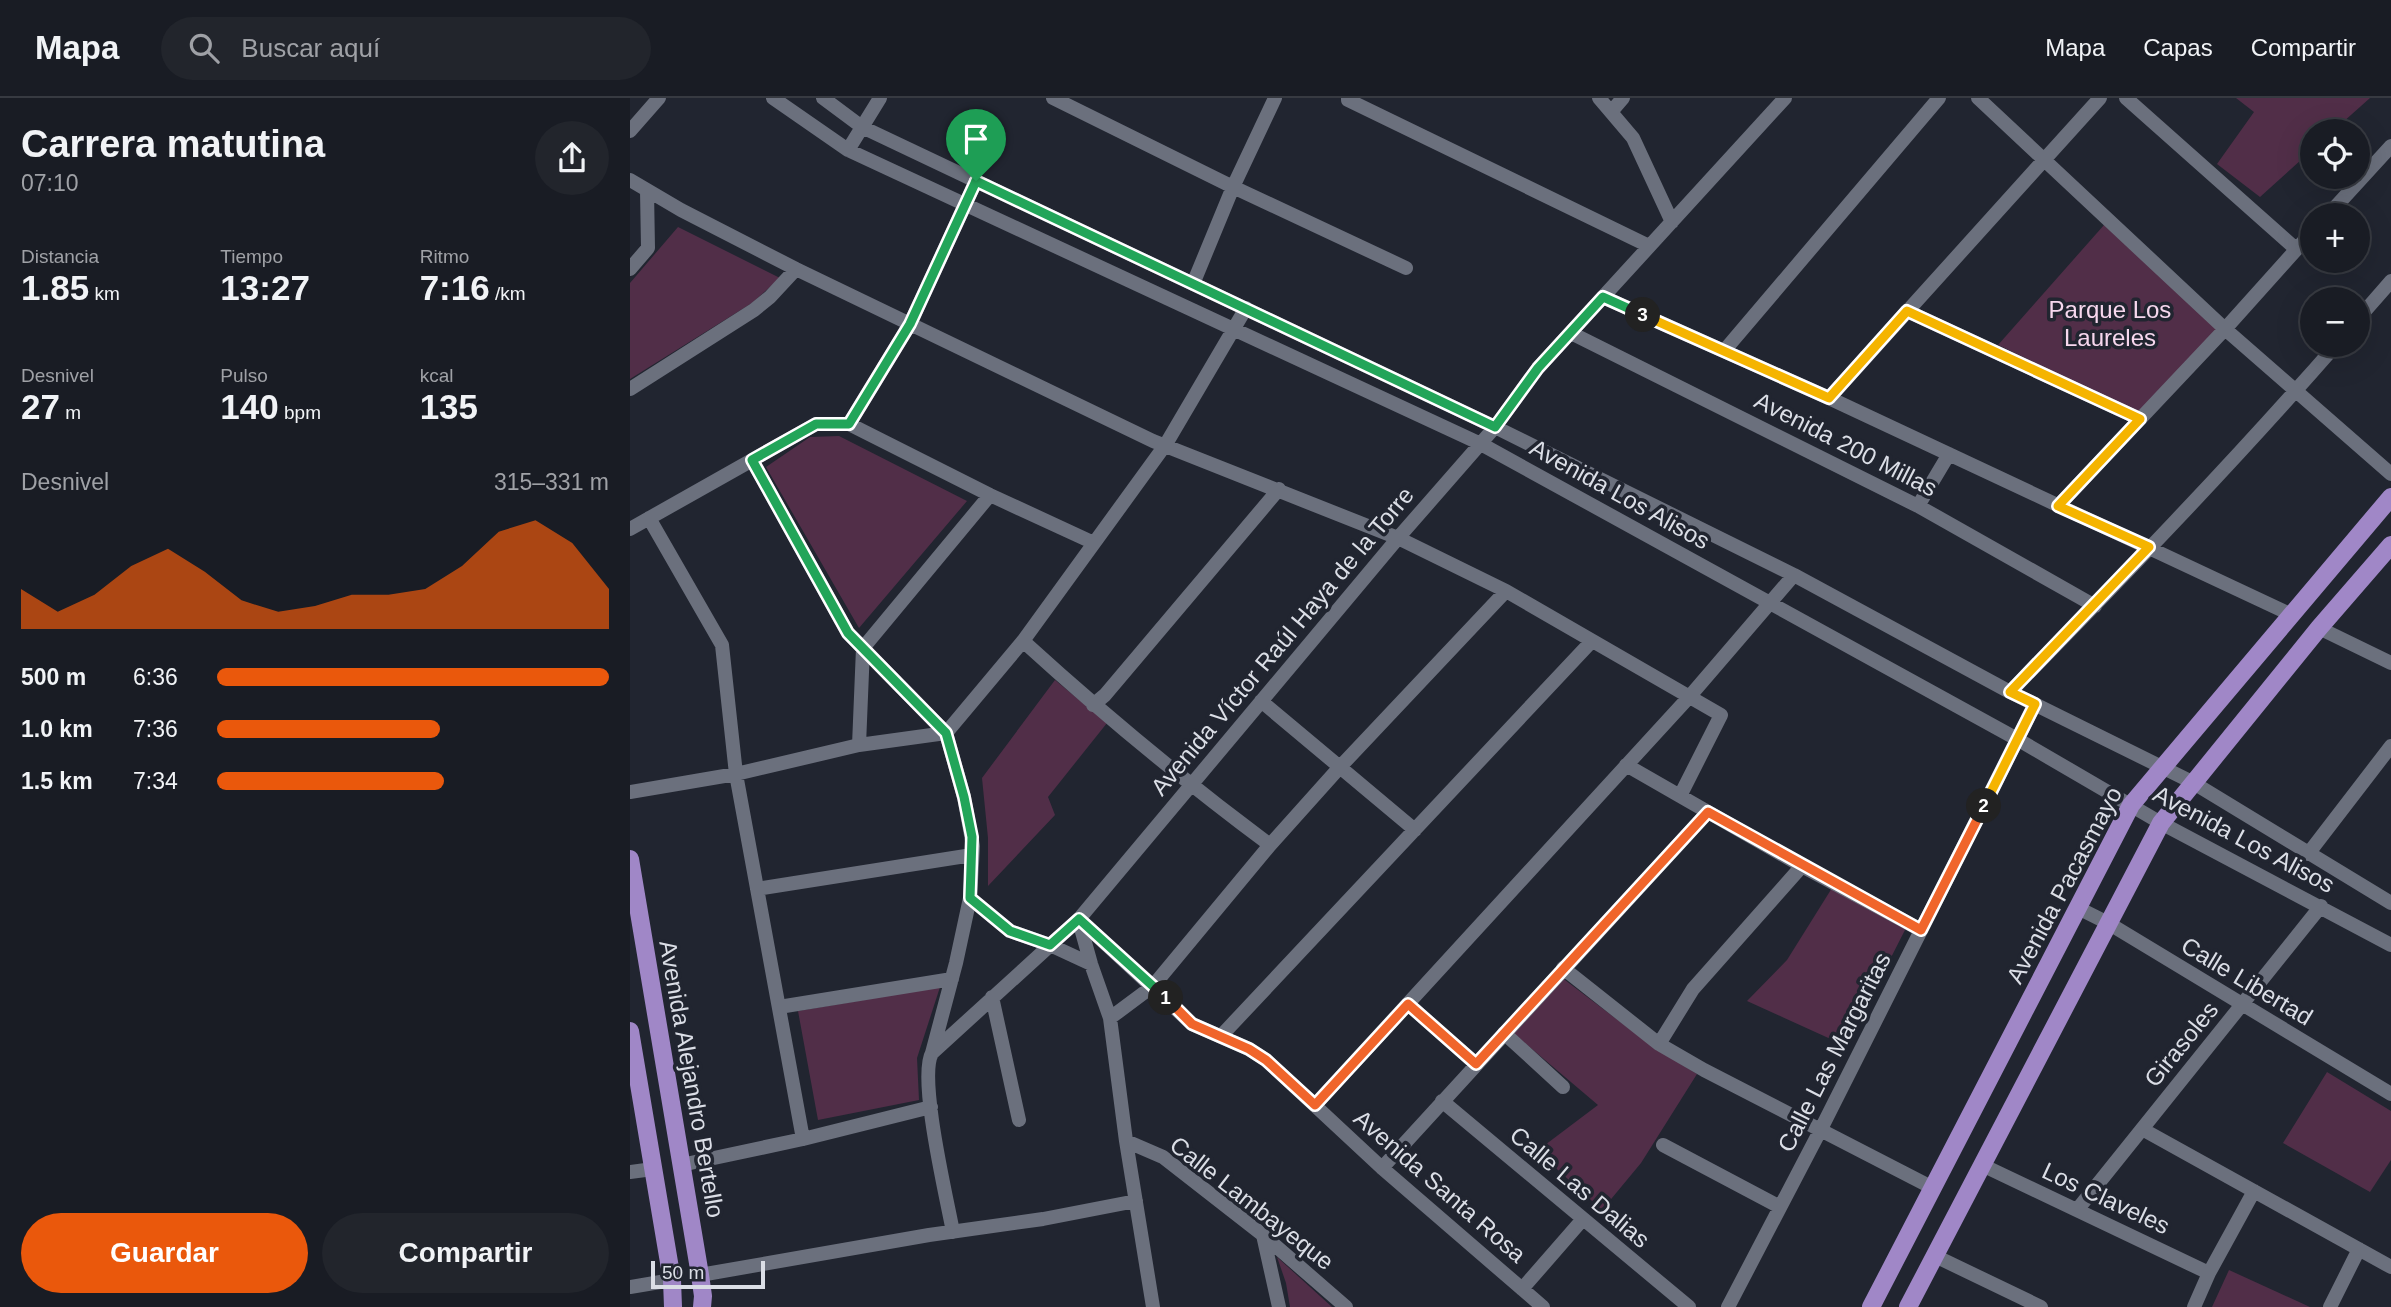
<!DOCTYPE html>
<html lang="es">
<head>
<meta charset="utf-8">
<style>
	:root { --surface:#191c24; --page:#22252c; --text:#f1f3f6; --muted:#9fa1a6; --line:#373a41; --accent:#ea580c }
	body { margin:0; font-family:Helvetica,sans-serif; background:var(--page); color:var(--text); height:100vh; display:flex; flex-direction:column; font-size:26px; white-space:nowrap }
	* { box-sizing:border-box; margin:0 }
	p { font-size:23px; color:var(--muted) }
	.icon { flex:none; width:38px; height:38px; fill:none; stroke:currentColor; stroke-width:2; stroke-linecap:round; stroke-linejoin:round }
	.map { position:relative; flex:1; overflow:hidden }
	.side { display:flex; flex-direction:column; background:var(--surface); width:630px }
	.side>* { flex:none }
	.fabs { position:absolute; left:1670px; top:21px; display:grid; gap:14px }
	.fabs a { display:grid; place-items:center; width:70px; height:70px; border-radius:50%; background:var(--surface); box-shadow:0 7px 28px #0002,0 0 0 2px var(--line); font-size:35px }
	.scale { position:absolute; left:21px; bottom:18px; width:114px; box-sizing:border-box; padding-left:7px; border:4px solid #dbdee6; border-top:0; font-size:19px; line-height:24px; white-space:nowrap; color:#dbdee6; -webkit-text-stroke:5px #212530; paint-order:stroke }
	.pin { position:absolute; display:grid; place-items:center; width:60px; height:60px; color:#fff; margin:-72px -30px; border-radius:50% 50% 50% 0; rotate:-45deg; box-shadow:0 0 7px #0007 }
	.pin .icon { rotate:45deg }
	.km { position:absolute; width:35px; height:35px; margin:-18px; border-radius:50%; background:#222; color:#fff; font-size:19px; line-height:35px; text-align:center }
	.round { display:grid; place-items:center; flex:none; width:74px; height:74px; border-radius:37px; background:var(--page) }
	.head { display:flex; align-items:center; justify-content:space-between; height:119px; padding:0 21px }
	h1 { font-size:38px; font-weight:700; line-height:52px }
	.figures { display:grid; grid-template-columns:repeat(3,1fr); gap:10px; height:119px; padding:7px 21px }
	.figures div { display:grid; align-content:center }
	.figures b { font-size:35px; font-weight:700 }
	.figures small { font-size:19px; font-weight:400 }
	.figures p { font-size:19px }
	.chart { height:196px; padding:14px 21px }
	.chart p { display:flex; justify-content:space-between }
	.chart svg { width:100%; height:126px; margin-top:7px; fill:var(--accent); opacity:.7 }
	.primary-button { display:flex; gap:14px; margin-top:auto; padding:14px 21px }
	.primary-button a { flex:1; height:80px; border-radius:42px; background:var(--accent); color:#fff; font-size:28px; font-weight:700; line-height:80px; text-align:center }
	.primary-button a+a { background:var(--page); color:var(--text) }
	ul { padding:0 21px; list-style:none; font-size:23px }
	li { display:grid; grid-template-columns:112px 84px 1fr; align-items:center; height:52px }
	li i { height:18px; border-radius:9px; background:var(--accent) }
	header { display:flex; align-items:center; gap:42px; box-sizing:border-box; height:98px; padding:0 35px; background:var(--surface); border-bottom:2px solid var(--line) }
	header strong { font-size:33px }
	nav { display:flex; gap:38px; margin-inline-start:auto; font-size:24px }
	.search { width:490px; height:63px; background:var(--page); display:flex; align-items:center; gap:18px; box-sizing:border-box; padding:0 24px; border-radius:38px; color:var(--muted); font-size:26px }
	main { display:flex; flex:1; min-height:0 }
	.map>svg:first-child { display:block }
	.green { fill:#512e48 }
	.lines { fill:none; stroke-linecap:round; stroke-linejoin:round }
	.minor { stroke:#6b707d; stroke-width:14 }
	.major { stroke:#a087c7; stroke-width:18 }
	.split-1-casing { stroke:#fff; stroke-width:14 }
	.split-2-casing { stroke:#fff; stroke-width:14 }
	.split-3-casing { stroke:#fff; stroke-width:14 }
	.split-4-casing { stroke:#fff; stroke-width:14 }
	.split-1 { stroke:#22a559; stroke-width:9 }
	.split-2 { stroke:#f0652b; stroke-width:9 }
	.split-3 { stroke:#f5b400; stroke-width:9 }
	.split-4 { stroke:#22a559; stroke-width:9 }
	.labels { text-anchor:middle; dominant-baseline:central; stroke-width:7; stroke-linejoin:round; paint-order:stroke }
	.park-label { font-size:24px; fill:#f6d7ed; stroke:#212530 }
	.street-label { font-size:24px; fill:#dbdee6; stroke:#212530 }
</style>
</head>
<body>
<header>
<strong>Mapa</strong>
<div class="search"><svg class="icon" aria-label="search" viewBox="0 0 24 24"><circle cx="10" cy="10" r="6"/><path d="M15 15l6 6"/></svg>Buscar aquí</div>
<nav><a>Mapa</a><a>Capas</a><a>Compartir</a></nav>
</header>
<main>
<section class="side">
<div class="head"><div><h1>Carrera matutina</h1><p>07:10</p></div><a class="round"><svg class="icon" aria-label="share" viewBox="0 0 24 24"><path d="M12 15V3M7 8l5-5 5 5M5 13v7h14v-7"/></svg></a></div>
<div class="figures">
<div><p>Distancia</p><b>1.85<small> km</small></b></div>
<div><p>Tiempo</p><b>13:27</b></div>
<div><p>Ritmo</p><b>7:16<small> /km</small></b></div>
</div>
<div class="figures">
<div><p>Desnivel</p><b>27<small> m</small></b></div>
<div><p>Pulso</p><b>140<small> bpm</small></b></div>
<div><p>kcal</p><b>135</b></div>
</div>
<div class="chart"><p><span>Desnivel</span>315–331 m</p>
<svg viewBox="0 0 160 44" preserveAspectRatio="none"><path d="M0 44V30L10 38L20 32L30 22L40 16L50 24L60 34L70 38L80 36L90 32L100 32L110 30L120 22L130 10L140 6L150 14L160 30V44z"/></svg>
</div>
<ul>
<li><b>500 m</b>6:36<i style="width:100%"></i></li>
<li><b>1.0 km</b>7:36<i style="width:57%"></i></li>
<li><b>1.5 km</b>7:34<i style="width:58%"></i></li>
</ul>
<div class="primary-button"><a>Guardar</a><a>Compartir</a></div>
</section>
<div class="map">
<svg width="1761" height="1209" viewBox="0 0 1761 1209">
	<rect width="100%" height="100%" fill="#212530"/>
	<!-- green -->
	<path class="green" d="M 1606,0 L 1740,0 L 1703,33 L 1682,33 L 1682,52 L 1630,99 L 1587,66 L 1624,14 Z
		M 1474,127 L 1588,232 L 1509,315 L 1368,247 Z
		M 48,129 L 150,180 L 122,205 L 0,281 L 0,185 Z
		M 209,338 L 337,403 L 229,530 L 136,369 L 180,339 Z
		M 425,582 L 477,625 L 418,699 L 425,717 L 358,788 L 358,740 L 352,680 Z
		M 1202,790 L 1276,830 L 1216,948 L 1117,903 L 1157,862 Z
		M 931,879 L 1022,948 L 1067,976 L 1011,1065 L 972,1112 L 907,1053 L 968,1007 L 882,934 Z
		M 310,889 L 287,960 L 289,1002 L 188,1022 L 168,913 Z
		M 1697,974 L 1761,1013 L 1761,1062 L 1740,1094 L 1653,1045 Z
		M 647,1159 L 702,1209 L 660,1209 L 656,1185 Z
		M 1599,1172 L 1680,1209 L 1582,1209 Z"/>
	<g class="lines">
		<!-- minor -->
		<path class="minor" d="M 143,0 L 218,52 L 851,346 L 1387,641 L 1531,725 L 1761,847
			M 193,0 L 232,29 L 865,329 L 1164,477 L 1380,594 L 1562,684 L 1761,805
			M 423,0 L 603,89 L 776,170
			M 718,0 L 718,2 L 1019,148
			M 969,0 L 1003,40 L 1042,124
			M 1348,0 L 1595,231 L 1761,376
			M 1496,0 L 1666,151
			M 981,14 L 993,0
			M 0,33 L 29,0
			M 218,52 L 250,0
			M 0,82 L 51,112 L 166,171 L 523,343 L 768,440 L 876,493 L 1091,617 L 1050,698
			M 1698,117 L 1761,48
			M 0,171 L 18,150 L 17,93
			M 563,186 L 603,89 L 645,0
			M 973,199 L 1199,300 L 1662,517
			M 1277,213 L 1510,321
			M 1727,222 L 1761,183
			M 941,235 L 1288,408 L 1465,508
			M 1094,253 L 1309,0
			M 0,291 L 124,212 L 140,199 L 166,171
			M 1199,300 L 1470,0
			M 219,326 L 360,397 L 464,445
			M 122,362 L 218,535 L 316,635 L 334,699 L 343,748 L 340,800 L 326,865 L 302,955 C 288,980 317,1101 323,1134
			M 1288,408 L 1319,356
			M 1428,408 L 1595,231 L 1682,134
			M 19,420 L 92,547 L 106,676 L 173,1041
			M 0,431 L 186,326 L 219,326 L 280,226 L 346,83
			M 1689,530 L 1761,565
			M 393,543 C 472,615 554,683 640,747
			M 1380,594 C 1491,481 1602,366 1706,247
			M 631,603 L 785,732
			M 463,607 L 475,597 L 649,391
			M 229,647 L 233,550 L 360,397
			M 996,667 L 1172,768 L 1291,832
			M 0,694 L 106,676 L 229,647 L 316,635 L 393,543 L 536,346 L 616,210
			M 1678,756 L 1761,648
			M 127,791 L 342,757
			M 340,800 L 380,833 L 420,847 L 461,866
			M 1448,810 L 1478,825 L 1761,996
			M 449,821 L 562,926 L 619,951 L 636,962 L 752,1070 L 913,1209
			M 449,823 L 461,866 L 480,920 L 496,1043 L 523,1209
			M 933,870 L 1029,946 L 1074,972 L 1303,1090
			M 362,899 L 389,1022
			M 778,906 L 846,966
			M 149,909 L 322,881
			M 480,920 L 523,888 L 640,747 L 709,670 L 876,493
			M 874,935 L 933,989
			M 591,938 L 961,544
			M 1029,946 L 1063,891 L 1172,768
			M 302,955 L 449,821 L 768,440 L 865,329 L 908,270 L 1155,0
			M 812,1003 L 1059,1209
			M 685,1007 L 1060,598 L 1164,477
			M 1512,1031 L 1761,1169
			M 496,1043 L 533,1059 L 633,1137 L 716,1209
			M 1033,1047 L 1150,1109
			M 51,1067 L 173,1041 L 301,1009
			M 1352,1067 L 1579,1175
			M 752,1070 L 1078,714
			M 0,1074 L 23,1071
			M 1447,1112 L 1691,808
			M 633,1137 L 649,1209
			M 1305,1158 L 1411,1209
			M 70,1177 L 299,1137 L 413,1121 L 506,1103
			M 0,1189 L 42,1182
			M 892,1191 L 953,1121
			M 1098,1209 L 1191,1031 L 1405,606
			M 1564,1209 L 1579,1175 L 1624,1093
			M 1700,1209 L 1729,1151"/>
		<!-- major -->
		<path class="major" d="M 0,761 L 70,1177 L 73,1198 L 72,1209
			M 0,933 L 42,1182 L 43,1209
			M 1241,1209 L 1501,707 L 1761,399
			M 1278,1209 L 1531,725 L 1689,530 L 1761,447"/>
	</g>
	<g class="lines">
		<defs>
			<path id="split-1" d="M 346,83 L 280,226 L 219,326 L 186,326 L 122,362 L 218,535 L 316,635 L 334,699 L 342,739 L 340,800 L 380,833 L 420,847 L 449,821 L 536,900"/>
			<path id="split-2" d="M 536,900 L 562,926 L 619,951 L 636,962 L 685,1007 L 778,906 L 846,966 L 1078,714 L 1291,832 L 1354,708"/>
			<path id="split-3" d="M 1013,217 L 1199,300 L 1277,213 L 1510,321 L 1428,408 L 1519,449 L 1380,594 L 1405,606 L 1354,708"/>
			<path id="split-4" d="M 346,83 L 865,329 L 908,270 L 973,199 L 1013,217"/>
		</defs>
		<!-- split-1 casing -->
		<use href="#split-1" class="split-1-casing"/>
		<!-- split-2 casing -->
		<use href="#split-2" class="split-2-casing"/>
		<!-- split-3 casing -->
		<use href="#split-3" class="split-3-casing"/>
		<!-- split-4 casing -->
		<use href="#split-4" class="split-4-casing"/>
		<!-- split-1 -->
		<use href="#split-1" class="split-1"/>
		<!-- split-2 -->
		<use href="#split-2" class="split-2"/>
		<!-- split-3 -->
		<use href="#split-3" class="split-3"/>
		<!-- split-4 -->
		<use href="#split-4" class="split-4"/>
	</g>
	<g class="labels">
		<!-- park labels -->
		<g class="park-label">
			<text x="1480" y="211">Parque Los<tspan x="1480" dy="28">Laureles</tspan></text>
		</g>
		<!-- street labels -->
		<g class="street-label">
			<text transform="translate(1216 346) rotate(27)">Avenida 200 Millas</text>
			<text transform="translate(990 396) rotate(29)">Avenida Los Alisos</text>
			<text transform="translate(652 543) rotate(-50)">Avenida Víctor Raúl Haya de la Torre</text>
			<text transform="translate(1614 741) rotate(28)">Avenida Los Alisos</text>
			<text transform="translate(1434 787) rotate(-62)">Avenida Pacasmayo</text>
			<text transform="translate(1617 883) rotate(31)">Calle Libertad</text>
			<text transform="translate(1551 946) rotate(-51)">Girasoles</text>
			<text transform="translate(1204 954) rotate(-63)">Calle Las Margaritas</text>
			<text transform="translate(62 981) rotate(80)">Avenida Alejandro Bertello</text>
			<text transform="translate(810 1088) rotate(41)">Avenida Santa Rosa</text>
			<text transform="translate(950 1089) rotate(40)">Calle Las Dalias</text>
			<text transform="translate(1476 1100) rotate(25)">Los Claveles</text>
			<text transform="translate(622 1105) rotate(38)">Calle Lambayeque</text>
		</g>
	</g>
</svg>
<div class="fabs">
<a><svg class="icon" aria-label="locate" viewBox="0 0 24 24"><circle cx="12" cy="12" r="6"/><path d="M12 2v4M12 18v4M2 12h4M18 12h4"/></svg></a>
<a>+</a>
<a>−</a>
</div>
<div class="scale">50 m</div>
<div class="pin" style="left:346px;top:83px;background:#1e9e55"><svg class="icon" aria-label="arrive" viewBox="0 0 24 24"><path d="M6 21V4h12l-3 4 3 4H6"/></svg></div>
<b class="km" style="left:536px;top:900px">1</b>
<b class="km" style="left:1354px;top:708px">2</b>
<b class="km" style="left:1013px;top:217px">3</b>
</div>
</main>
</body>
</html>
